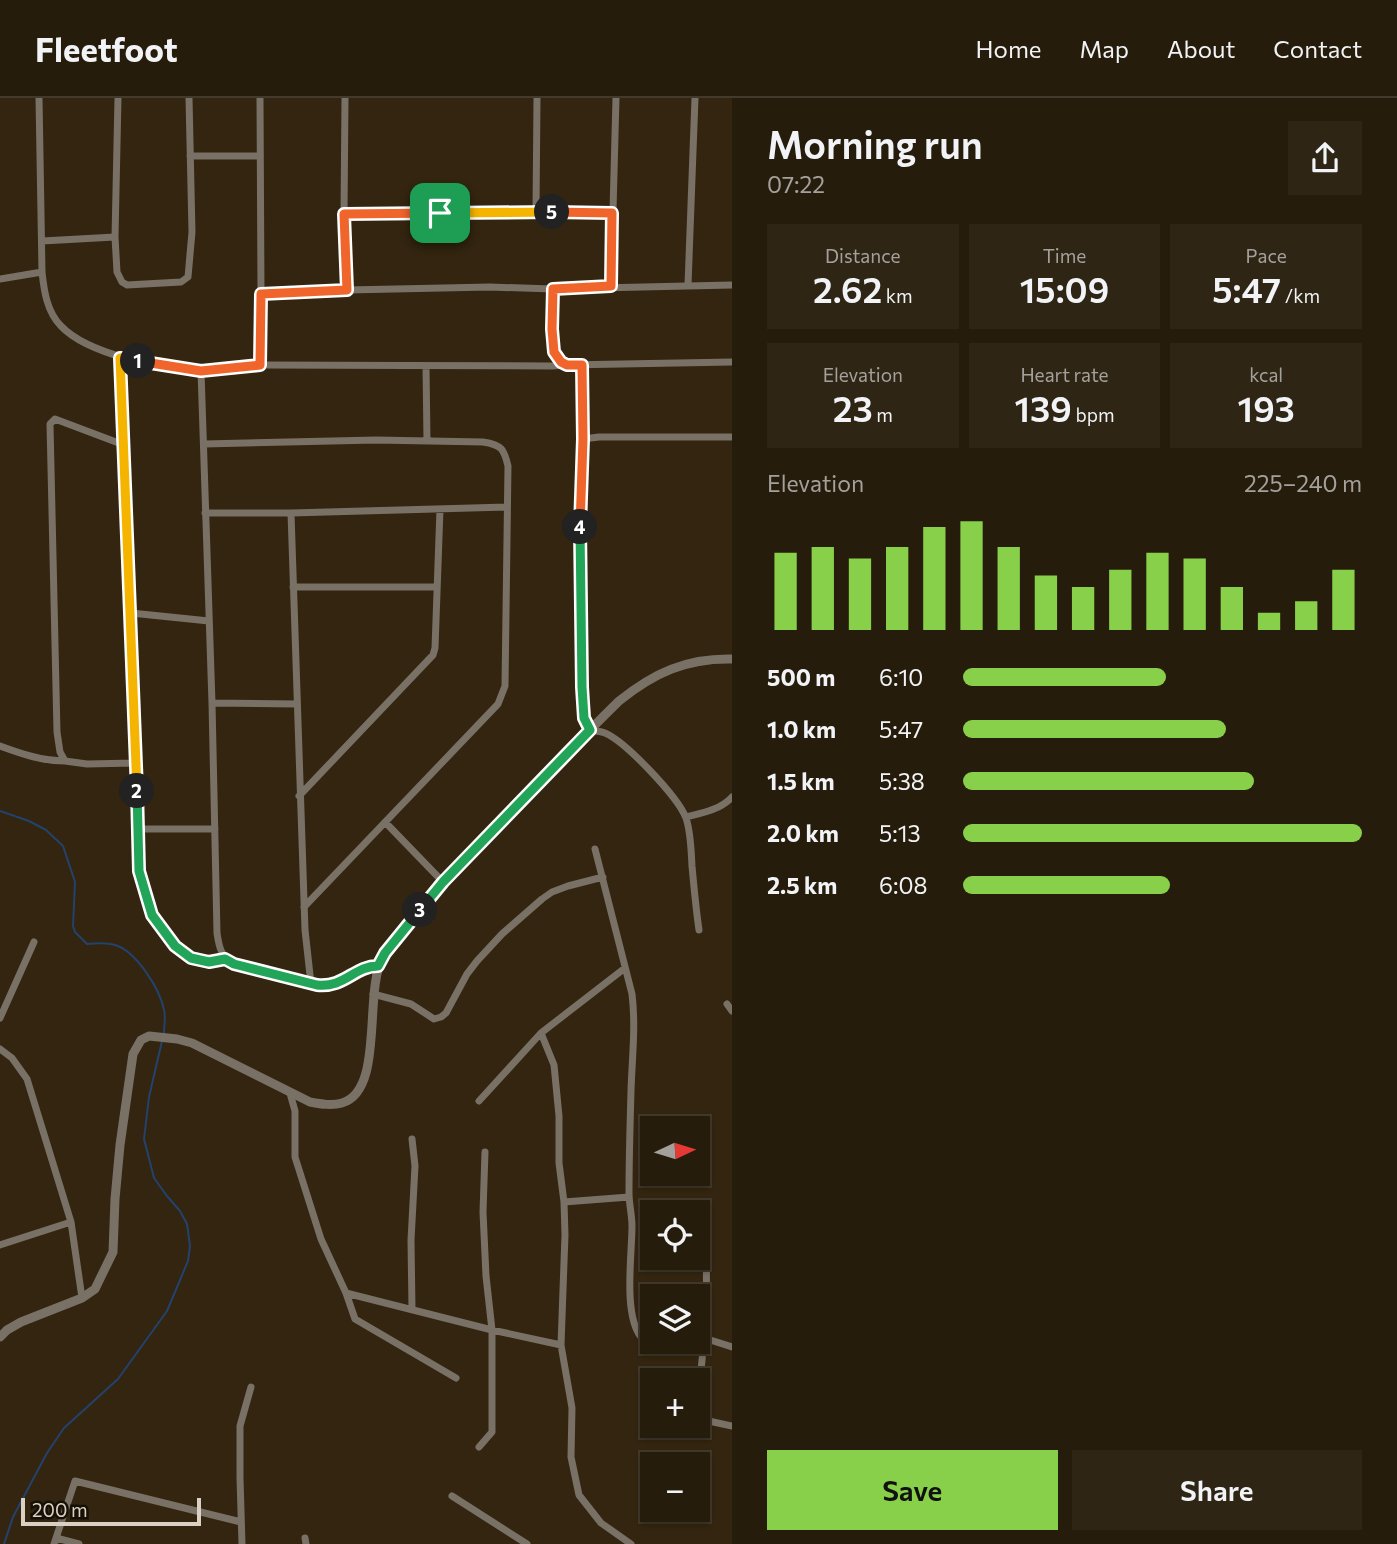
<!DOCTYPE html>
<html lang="en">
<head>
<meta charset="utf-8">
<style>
	:root { --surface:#261c0b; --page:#2e2514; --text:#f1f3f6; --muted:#a4a19d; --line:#423a2c; --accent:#88cf4a }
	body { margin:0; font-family:Commissioner,sans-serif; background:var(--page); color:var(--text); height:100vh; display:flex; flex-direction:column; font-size:26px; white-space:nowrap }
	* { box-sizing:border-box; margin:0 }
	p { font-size:23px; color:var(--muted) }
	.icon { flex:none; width:38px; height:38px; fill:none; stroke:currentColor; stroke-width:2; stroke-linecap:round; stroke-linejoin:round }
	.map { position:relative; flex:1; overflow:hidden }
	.drawer { display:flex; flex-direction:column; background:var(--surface); width:665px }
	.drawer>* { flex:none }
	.needle { width:46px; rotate:86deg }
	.buttons { position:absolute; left:640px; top:1018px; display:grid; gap:14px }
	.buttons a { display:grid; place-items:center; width:70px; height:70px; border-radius:0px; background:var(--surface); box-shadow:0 2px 5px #0004,0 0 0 2px var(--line); font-size:35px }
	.scale { position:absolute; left:21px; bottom:18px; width:180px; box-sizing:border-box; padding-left:7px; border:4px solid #dad1c4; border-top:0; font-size:19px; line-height:24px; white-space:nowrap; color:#dad1c4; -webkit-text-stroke:5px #161007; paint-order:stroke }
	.pin { position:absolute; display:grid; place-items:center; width:60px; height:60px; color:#fff; margin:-30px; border-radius:14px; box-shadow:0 4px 10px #0006 }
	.km { position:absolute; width:35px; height:35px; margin:-18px; border-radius:50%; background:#222; color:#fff; font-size:19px; line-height:35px; text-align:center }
	.round { display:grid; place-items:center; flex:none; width:74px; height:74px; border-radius:0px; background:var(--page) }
	.head { display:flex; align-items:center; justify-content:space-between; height:119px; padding:0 35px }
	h1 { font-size:38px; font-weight:600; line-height:52px }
	.metrics { display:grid; grid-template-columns:repeat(3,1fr); gap:10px; height:119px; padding:7px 35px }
	.metrics div { display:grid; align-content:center; border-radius:0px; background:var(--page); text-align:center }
	.metrics b { font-size:35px; font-weight:600 }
	.metrics small { font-size:19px; font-weight:400 }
	.metrics p { font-size:19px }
	.chart { height:196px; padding:14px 35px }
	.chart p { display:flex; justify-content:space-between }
	.chart svg { width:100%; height:126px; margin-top:7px; stroke:var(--accent); stroke-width:6 }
	.primary-button { display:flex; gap:14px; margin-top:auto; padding:14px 35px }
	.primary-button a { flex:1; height:80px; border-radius:0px; background:var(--accent); color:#111; font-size:28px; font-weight:600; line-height:80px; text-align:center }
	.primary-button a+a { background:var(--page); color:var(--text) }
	ul { padding:0 35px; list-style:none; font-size:23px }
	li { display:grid; grid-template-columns:112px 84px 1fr; align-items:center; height:52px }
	li i { height:18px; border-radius:9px; background:var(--accent) }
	header { display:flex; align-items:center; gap:42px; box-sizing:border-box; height:98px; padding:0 35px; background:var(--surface); border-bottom:2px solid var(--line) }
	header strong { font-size:33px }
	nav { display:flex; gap:38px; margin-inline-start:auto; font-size:24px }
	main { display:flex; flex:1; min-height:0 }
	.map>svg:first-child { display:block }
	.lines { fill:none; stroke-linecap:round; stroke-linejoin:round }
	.stream { stroke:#23426e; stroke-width:2 }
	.minor { stroke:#797066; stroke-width:7 }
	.tertiary { stroke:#797066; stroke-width:9 }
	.split-1-casing { stroke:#fff; stroke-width:14 }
	.split-2-casing { stroke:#fff; stroke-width:14 }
	.split-3-casing { stroke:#fff; stroke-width:14 }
	.split-4-casing { stroke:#fff; stroke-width:14 }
	.split-5-casing { stroke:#fff; stroke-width:14 }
	.split-6-casing { stroke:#fff; stroke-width:14 }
	.split-1 { stroke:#f0652b; stroke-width:9 }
	.split-2 { stroke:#f5b400; stroke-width:9 }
	.split-3 { stroke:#22a559; stroke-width:9 }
	.split-4 { stroke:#22a559; stroke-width:9 }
	.split-5 { stroke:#f0652b; stroke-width:9 }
	.split-6 { stroke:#f5b400; stroke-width:9 }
</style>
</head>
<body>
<header>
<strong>Fleetfoot</strong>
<nav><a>Home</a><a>Map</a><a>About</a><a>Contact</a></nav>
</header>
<main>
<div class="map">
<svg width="732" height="1446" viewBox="0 0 732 1446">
	<rect width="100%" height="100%" fill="#33250f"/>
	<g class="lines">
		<!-- stream -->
		<path class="stream" d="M 0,713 L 29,723 L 46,732 L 63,748 L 75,784 L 73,828 L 75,834 L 87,846 C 96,845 106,844 115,847 C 136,853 160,891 164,912 C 166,919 164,927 164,935
			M 4,1446 L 13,1419 L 47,1355 L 64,1330 L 118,1281 L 167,1213 L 188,1163 L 190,1148 L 187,1126 L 180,1113 L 167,1098 L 154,1080 L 144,1041 L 149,999 L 162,943"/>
		<!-- minor -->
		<path class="minor" d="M 39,0 L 42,174 C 44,193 47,214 61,228 C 87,256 164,272 201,273 C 222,274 243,267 264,267 C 360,267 456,268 552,268 L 567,267 L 732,264
			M 118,0 L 115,139 L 117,174 L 122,184 L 127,187 L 181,184 L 188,179 L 192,134 L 189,0
			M 345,0 L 344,116 L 347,192
			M 190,58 L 260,58
			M 536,113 L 537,0
			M 344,116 L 536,113 L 612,115
			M 42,143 L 115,139
			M 0,181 L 42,174
			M 688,187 L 695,0
			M 611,188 L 616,0
			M 553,191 C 553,206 548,242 554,255 C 557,261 562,264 567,267
			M 261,196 L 347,192 L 490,189 L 553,191 L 732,187
			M 120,260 L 139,773 L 152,816 L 175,848 L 191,860 L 209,864 L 225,861
			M 582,266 L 583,341 L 579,451 L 582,589 L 584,620 L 589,632 C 595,633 600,633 605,635 C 626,644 678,699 686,720 C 691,735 691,752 692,768 C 694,790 696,811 699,832
			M 259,267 L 261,196 L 260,0
			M 426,268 L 427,343
			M 201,273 L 212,605 L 217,835 C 219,849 221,859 234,866 L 317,887 C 345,890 354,868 378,868
			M 583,341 L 599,339 L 732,339
			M 204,346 L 376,342 L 483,344 C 502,347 504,351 508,368 L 505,588 L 498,606 L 304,809
			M 124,347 L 55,321 L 50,326 L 57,634 L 60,654 L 65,663 L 87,666 L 135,665
			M 205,415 L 291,415 L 507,409
			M 291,415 L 305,832 L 311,886
			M 293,489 L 436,489
			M 131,515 L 209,523
			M 212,605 L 297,606
			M 0,648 C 22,656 42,663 65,663
			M 299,698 L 433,557 L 435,550 L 440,411
			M 686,719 C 702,715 720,712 732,699
			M 385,724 L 443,784
			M 139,731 L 215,731
			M 595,751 L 632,896 C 636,929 632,959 631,993 C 630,1027 629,1061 629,1095 C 629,1106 632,1117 632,1128 C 632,1157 623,1216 641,1239 L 653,1242
			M 373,896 L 411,906 L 434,921 L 441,919 L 446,915 L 467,876 L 477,863 L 502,836 L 542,801 L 552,794 L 568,788 L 603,779
			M 727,906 L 732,913
			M 0,920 L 34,844
			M 0,951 L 12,960 L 27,981 L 71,1124 L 82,1200
			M 290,995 L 295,1013 L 295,1059 L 321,1141 L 346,1195 L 492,1232 L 561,1247 L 565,1137 L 564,1104 L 559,1065 L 559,1018 L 554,967 L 541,935
			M 479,1003 L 541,935 L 625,870
			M 564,1104 L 629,1099
			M 0,1147 L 71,1124
			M 346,1195 L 355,1221 L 456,1280
			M 412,1211 L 411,1142 L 415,1068 L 412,1041
			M 698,1240 L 704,1240 L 732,1249
			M 561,1247 L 572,1310 L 571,1359 L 579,1397 L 601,1425 L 631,1446
			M 698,1302 C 703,1255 708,1207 706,1160
			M 698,1318 L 704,1322 L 732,1328
			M 479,1349 L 492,1334 L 492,1232 L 486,1178 L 483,1114 L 485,1054
			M 452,1398 L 527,1446
			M 56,1440 L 79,1446
			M 305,1440 L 306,1446
			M 54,1446 L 75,1383 L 241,1424
			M 242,1446 L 240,1380 L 240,1328 L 251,1289"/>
		<!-- tertiary -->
		<path class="tertiary" d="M 0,1239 L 7,1232 L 21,1224 L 82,1200 L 95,1191 L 113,1154 L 115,1101 L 120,1047 L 133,956 L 141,942 L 149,938 L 177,941 L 192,945 L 310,1004 C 321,1006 332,1008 342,1005 C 385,992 363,895 383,858 C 391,844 403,832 413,820 C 433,797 453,774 474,752 C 522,702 569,652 619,603 C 654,575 686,560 732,561"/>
	</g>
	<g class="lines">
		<defs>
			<path id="split-1" d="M 138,263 L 201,273 L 260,267 L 261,196 L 347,192 L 344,116 L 440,115"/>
			<path id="split-2" d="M 137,693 L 120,260 L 138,263"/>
			<path id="split-3" d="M 137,693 L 139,773 L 152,817 L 175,848 L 191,860 L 209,864 L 225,861 L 234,866 L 317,887 C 345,890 354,868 378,868 L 385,855 L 420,812"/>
			<path id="split-4" d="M 420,812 L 443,784 L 590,632 L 584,620 L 582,589 L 580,429"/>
			<path id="split-5" d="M 552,114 L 612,115 L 611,188 L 553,191 L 552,231 L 554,254 L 561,264 L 567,267 L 582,267 L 583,341 L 580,429"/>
			<path id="split-6" d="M 440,115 L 552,114"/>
		</defs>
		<!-- split-1 casing -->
		<use href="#split-1" class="split-1-casing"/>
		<!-- split-2 casing -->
		<use href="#split-2" class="split-2-casing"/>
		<!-- split-3 casing -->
		<use href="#split-3" class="split-3-casing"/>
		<!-- split-4 casing -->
		<use href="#split-4" class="split-4-casing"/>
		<!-- split-5 casing -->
		<use href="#split-5" class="split-5-casing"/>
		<!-- split-6 casing -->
		<use href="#split-6" class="split-6-casing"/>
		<!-- split-1 -->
		<use href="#split-1" class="split-1"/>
		<!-- split-2 -->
		<use href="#split-2" class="split-2"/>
		<!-- split-3 -->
		<use href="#split-3" class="split-3"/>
		<!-- split-4 -->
		<use href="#split-4" class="split-4"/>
		<!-- split-5 -->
		<use href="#split-5" class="split-5"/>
		<!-- split-6 -->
		<use href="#split-6" class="split-6"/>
	</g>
</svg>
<div class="buttons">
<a><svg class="needle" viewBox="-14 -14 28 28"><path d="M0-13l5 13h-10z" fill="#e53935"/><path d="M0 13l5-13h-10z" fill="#a4a19d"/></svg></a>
<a><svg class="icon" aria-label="locate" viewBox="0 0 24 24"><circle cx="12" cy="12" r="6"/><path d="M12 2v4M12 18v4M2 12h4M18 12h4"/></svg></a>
<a><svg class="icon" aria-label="layers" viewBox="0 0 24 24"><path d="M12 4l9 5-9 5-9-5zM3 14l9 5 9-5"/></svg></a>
<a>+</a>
<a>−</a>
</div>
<div class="scale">200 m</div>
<div class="pin" style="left:440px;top:115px;background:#1e9e55"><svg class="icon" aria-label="arrive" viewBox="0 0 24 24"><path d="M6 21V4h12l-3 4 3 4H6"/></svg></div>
<b class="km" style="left:138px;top:263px">1</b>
<b class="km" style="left:137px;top:693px">2</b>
<b class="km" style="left:420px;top:812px">3</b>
<b class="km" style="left:580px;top:429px">4</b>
<b class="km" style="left:552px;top:114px">5</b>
</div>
<section class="drawer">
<div class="head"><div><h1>Morning run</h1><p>07:22</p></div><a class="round"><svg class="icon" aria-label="share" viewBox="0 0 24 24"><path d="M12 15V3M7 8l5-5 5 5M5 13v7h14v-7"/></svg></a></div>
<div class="metrics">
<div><p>Distance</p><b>2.62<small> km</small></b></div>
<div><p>Time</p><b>15:09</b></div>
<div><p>Pace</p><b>5:47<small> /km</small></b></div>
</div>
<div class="metrics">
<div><p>Elevation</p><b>23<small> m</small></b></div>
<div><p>Heart rate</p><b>139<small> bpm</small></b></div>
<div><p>kcal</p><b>193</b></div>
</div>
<div class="chart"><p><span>Elevation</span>225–240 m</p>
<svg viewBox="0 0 160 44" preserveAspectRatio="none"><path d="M5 44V17M15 44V15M25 44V19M35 44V15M45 44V8M55 44V6M65 44V15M75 44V25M85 44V29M95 44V23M105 44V17M115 44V19M125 44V29M135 44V38M145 44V34M155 44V23"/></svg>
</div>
<ul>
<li><b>500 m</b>6:10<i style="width:51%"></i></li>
<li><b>1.0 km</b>5:47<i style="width:66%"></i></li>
<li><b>1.5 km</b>5:38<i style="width:73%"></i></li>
<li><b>2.0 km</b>5:13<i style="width:100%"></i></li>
<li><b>2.5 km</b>6:08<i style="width:52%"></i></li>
</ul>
<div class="primary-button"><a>Save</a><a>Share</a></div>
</section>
</main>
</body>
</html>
